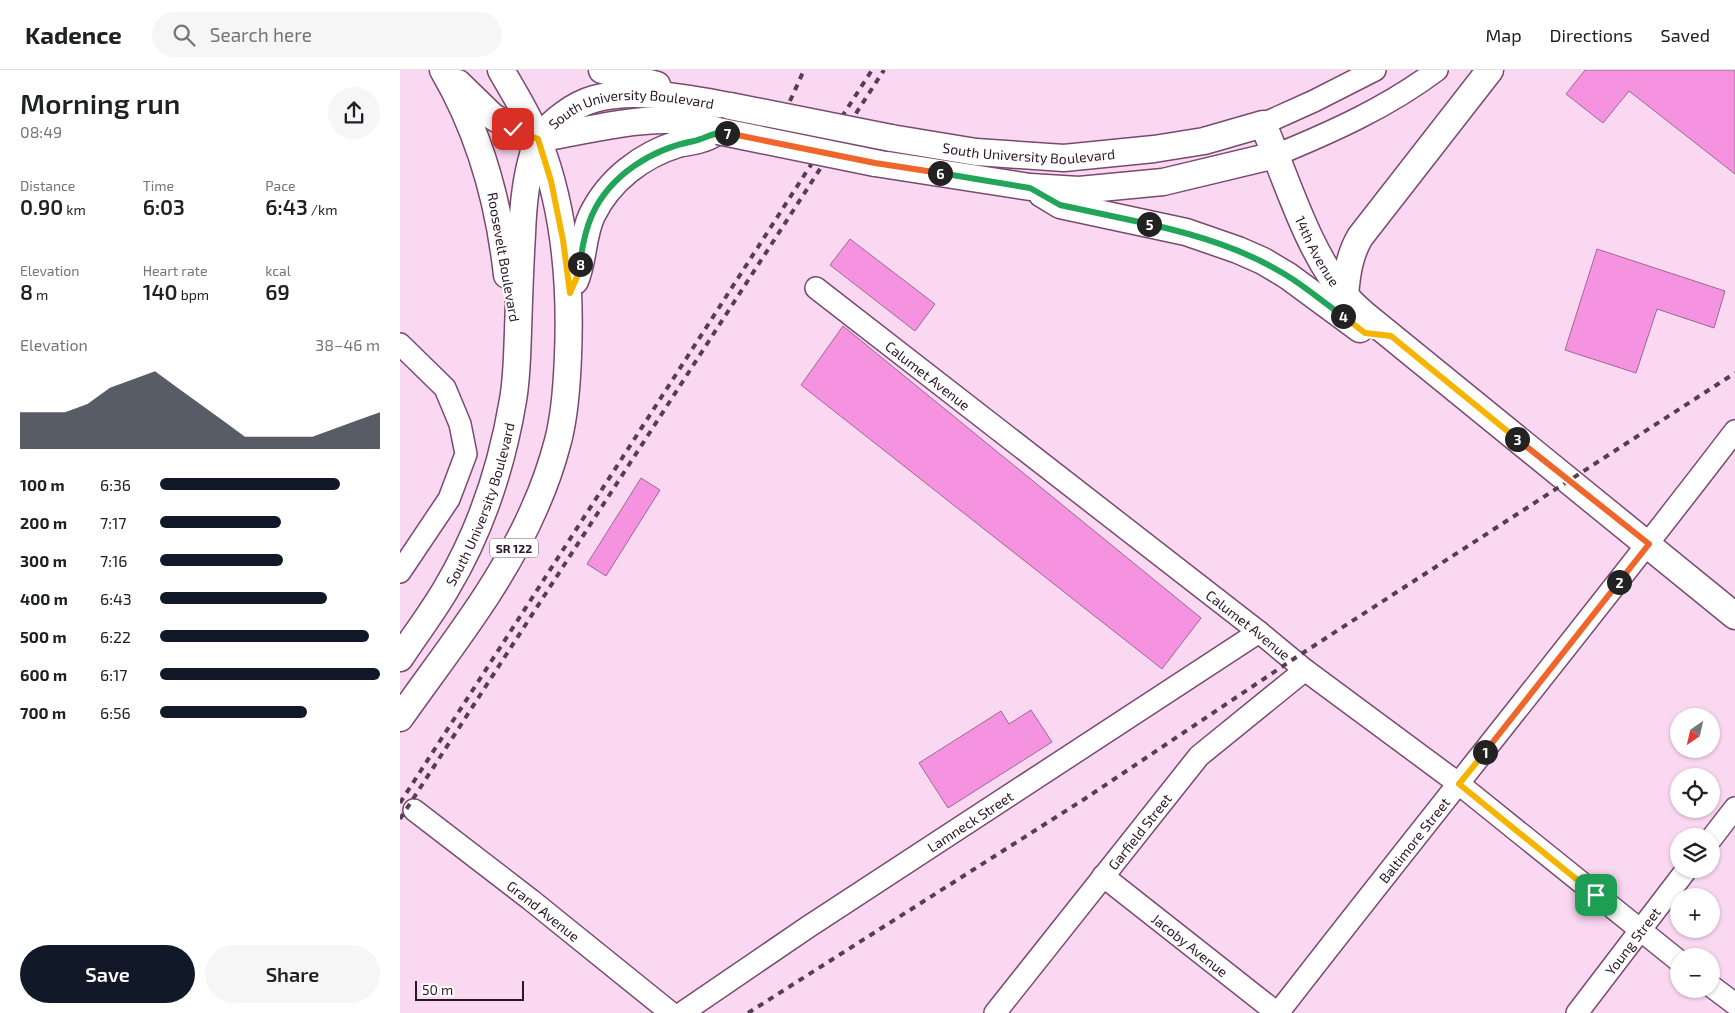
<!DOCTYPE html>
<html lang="en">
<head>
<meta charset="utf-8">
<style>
	:root { --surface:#fff; --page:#f6f6f6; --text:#202124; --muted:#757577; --line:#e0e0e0; --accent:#111827 }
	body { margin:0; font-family:"Exo 2",sans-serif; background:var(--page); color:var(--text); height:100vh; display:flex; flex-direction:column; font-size:19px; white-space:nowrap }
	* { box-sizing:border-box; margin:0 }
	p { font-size:16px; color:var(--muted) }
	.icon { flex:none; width:28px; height:28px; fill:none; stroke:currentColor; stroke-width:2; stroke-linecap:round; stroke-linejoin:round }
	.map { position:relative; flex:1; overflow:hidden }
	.sheet { display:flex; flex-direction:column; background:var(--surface); width:400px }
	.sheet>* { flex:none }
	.needle { width:32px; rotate:214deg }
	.fabs { position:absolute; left:1270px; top:638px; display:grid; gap:10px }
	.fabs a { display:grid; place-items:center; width:50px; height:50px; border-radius:50%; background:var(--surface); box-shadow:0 1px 4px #0004; font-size:25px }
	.scale { position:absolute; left:15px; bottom:12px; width:109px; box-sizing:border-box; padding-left:5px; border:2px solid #2b1727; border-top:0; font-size:14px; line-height:18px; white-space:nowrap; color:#2b1727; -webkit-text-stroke:4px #fff; paint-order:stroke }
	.pin { position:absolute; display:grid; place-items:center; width:42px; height:42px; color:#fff; margin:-21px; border-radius:10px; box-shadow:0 2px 8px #0006 }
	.km { position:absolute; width:25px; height:25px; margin:-12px; border-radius:50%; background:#222; color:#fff; font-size:14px; line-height:25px; text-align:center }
	.round { display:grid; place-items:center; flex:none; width:52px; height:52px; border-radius:26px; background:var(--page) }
	.headline { display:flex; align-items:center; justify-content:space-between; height:85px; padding:0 20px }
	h1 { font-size:28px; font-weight:600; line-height:38px }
	.metrics { display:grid; grid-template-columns:repeat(3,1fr); gap:8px; height:85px; padding:5px 20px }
	.metrics div { display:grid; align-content:center }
	.metrics b { font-size:21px; font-weight:600 }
	.metrics small { font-size:14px; font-weight:400 }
	.metrics p { font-size:14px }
	.chart { height:140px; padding:10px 20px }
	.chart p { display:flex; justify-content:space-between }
	.chart svg { width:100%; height:90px; margin-top:5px; fill:var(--accent); opacity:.7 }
	.cta { display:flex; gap:10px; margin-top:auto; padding:10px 20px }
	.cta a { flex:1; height:58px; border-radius:30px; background:var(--accent); color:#fff; font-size:20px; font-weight:600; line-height:58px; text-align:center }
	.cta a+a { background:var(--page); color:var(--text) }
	ul { padding:0 20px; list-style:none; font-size:16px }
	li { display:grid; grid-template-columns:80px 60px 1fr; align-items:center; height:38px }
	li i { height:12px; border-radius:6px; background:var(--accent) }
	header { display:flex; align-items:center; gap:30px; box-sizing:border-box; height:70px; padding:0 25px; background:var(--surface); border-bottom:1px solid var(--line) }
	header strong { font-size:24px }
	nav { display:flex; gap:28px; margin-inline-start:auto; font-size:18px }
	.search { width:350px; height:45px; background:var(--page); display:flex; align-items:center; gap:12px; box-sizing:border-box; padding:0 18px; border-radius:28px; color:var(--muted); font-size:19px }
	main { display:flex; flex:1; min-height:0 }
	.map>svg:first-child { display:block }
	.building { fill:#f593e0; stroke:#9b6990 }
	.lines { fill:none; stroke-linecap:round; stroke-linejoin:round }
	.minor-casing { stroke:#79496f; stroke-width:24 }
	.major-casing { stroke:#79496f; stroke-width:29 }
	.minor { stroke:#fff; stroke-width:21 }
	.major { stroke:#fff; stroke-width:26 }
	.rail { stroke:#553e50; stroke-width:4; stroke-dasharray:6 6; stroke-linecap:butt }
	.major-bridge-casing { stroke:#79496f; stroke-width:29; stroke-linecap:butt }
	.major-bridge { stroke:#fff; stroke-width:26 }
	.split-1-casing { stroke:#fff; stroke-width:10 }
	.split-2-casing { stroke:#fff; stroke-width:10 }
	.split-3-casing { stroke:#fff; stroke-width:10 }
	.split-4-casing { stroke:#fff; stroke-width:10 }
	.split-5-casing { stroke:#fff; stroke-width:10 }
	.split-6-casing { stroke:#fff; stroke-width:10 }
	.split-7-casing { stroke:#fff; stroke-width:10 }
	.split-8-casing { stroke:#fff; stroke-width:10 }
	.split-9-casing { stroke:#fff; stroke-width:10 }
	.split-1 { stroke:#f5b400; stroke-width:6 }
	.split-2 { stroke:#f0652b; stroke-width:6 }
	.split-3 { stroke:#f0652b; stroke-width:6 }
	.split-4 { stroke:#f5b400; stroke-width:6 }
	.split-5 { stroke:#22a559; stroke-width:6 }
	.split-6 { stroke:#22a559; stroke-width:6 }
	.split-7 { stroke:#f0652b; stroke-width:6 }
	.split-8 { stroke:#22a559; stroke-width:6 }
	.split-9 { stroke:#f5b400; stroke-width:6 }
	.labels { text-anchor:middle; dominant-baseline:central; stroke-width:4; stroke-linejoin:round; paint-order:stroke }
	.shield { fill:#fff; stroke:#6b5d68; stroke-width:1 }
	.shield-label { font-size:12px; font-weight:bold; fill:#2b1727 }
	.street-label { font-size:14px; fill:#2b1727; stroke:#fff }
</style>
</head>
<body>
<header>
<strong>Kadence</strong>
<div class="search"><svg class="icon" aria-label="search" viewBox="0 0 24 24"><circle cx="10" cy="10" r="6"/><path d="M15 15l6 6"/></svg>Search here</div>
<nav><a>Map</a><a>Directions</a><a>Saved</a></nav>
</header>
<main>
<section class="sheet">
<div class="headline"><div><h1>Morning run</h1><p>08:49</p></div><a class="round"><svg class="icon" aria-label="share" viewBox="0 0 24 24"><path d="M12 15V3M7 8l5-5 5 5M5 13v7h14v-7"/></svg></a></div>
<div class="metrics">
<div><p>Distance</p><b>0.90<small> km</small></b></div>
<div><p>Time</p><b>6:03</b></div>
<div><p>Pace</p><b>6:43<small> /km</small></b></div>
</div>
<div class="metrics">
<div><p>Elevation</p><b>8<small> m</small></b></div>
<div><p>Heart rate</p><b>140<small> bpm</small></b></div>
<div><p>kcal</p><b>69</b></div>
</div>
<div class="chart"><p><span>Elevation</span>38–46 m</p>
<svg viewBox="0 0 160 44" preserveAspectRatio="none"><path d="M0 44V26L10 26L20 26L30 22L40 14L50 10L60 6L70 14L80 22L90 30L100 38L110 38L120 38L130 38L140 34L150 30L160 26V44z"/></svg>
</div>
<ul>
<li><b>100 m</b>6:36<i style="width:82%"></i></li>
<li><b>200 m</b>7:17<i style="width:55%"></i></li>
<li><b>300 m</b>7:16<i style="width:56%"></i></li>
<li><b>400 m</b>6:43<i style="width:76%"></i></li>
<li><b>500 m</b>6:22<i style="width:95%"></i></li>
<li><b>600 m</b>6:17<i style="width:100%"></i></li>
<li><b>700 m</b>6:56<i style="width:67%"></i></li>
</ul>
<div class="cta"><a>Save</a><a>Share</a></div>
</section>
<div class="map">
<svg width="1335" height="943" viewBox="0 0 1335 943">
	<rect width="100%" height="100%" fill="#fbd8f2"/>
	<!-- building -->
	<path class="building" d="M 1185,0 L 1335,0 L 1335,104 L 1229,21 L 1203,53 L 1166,24 Z
		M 450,169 L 535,234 L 515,261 L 430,195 Z
		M 1197,179 L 1325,221 L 1314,258 L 1257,239 L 1236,303 L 1165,280 Z
		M 443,256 L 801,548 L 762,599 L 401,315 Z
		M 241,408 L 260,420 L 206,506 L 187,494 Z
		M 631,640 L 652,672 L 548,738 L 519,693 L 601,641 L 609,654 Z"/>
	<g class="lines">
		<defs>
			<g id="minor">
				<path d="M 863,54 L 914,31 L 975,0"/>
				<path d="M 876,85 C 932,62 988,37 1037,0"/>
				<path id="s1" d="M 416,218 L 859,562 L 905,600 L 1059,714 L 1279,891"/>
				<path d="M 0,274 L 45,318 L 60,354 L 66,384 L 49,429 L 0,502"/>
				<path id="s2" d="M 14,740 L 131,830 L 271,943"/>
				<path d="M 1311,769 L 1335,738"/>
				<path id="s3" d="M 703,806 L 877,943"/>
				<path d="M 1311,916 L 1335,934"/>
				<path id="s4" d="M 282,943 L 408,857 L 859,562"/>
				<path id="s5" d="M 595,943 L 799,686 L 905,600"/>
				<path id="s6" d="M 878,943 C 1029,748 1185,557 1335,361"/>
				<path id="s7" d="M 1177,943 L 1287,799"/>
			</g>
			<g id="major">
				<path d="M 43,0 C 80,63 99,133 107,205"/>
				<path d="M 202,0 L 257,15"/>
				<path d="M 58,13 L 92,46 L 113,59 L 138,69"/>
				<path id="s8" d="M 491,68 L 576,82 L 664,88 L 754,79 L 804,71 L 863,54 C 886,107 908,183 946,226 C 951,233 958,239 965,245 L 1335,546"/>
				<path d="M 138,69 C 178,62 229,49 269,50 C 286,51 303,56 318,61"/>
				<path d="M 475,93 L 630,117 L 679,120 L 763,112 L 876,85"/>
				<path d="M 642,124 L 660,135 L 786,162 L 838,180 L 863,191 L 888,206 L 960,259"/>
				<path d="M 175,211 C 184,190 182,166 192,145 C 209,110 242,85 278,74 C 286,72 294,72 301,69 C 307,68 313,64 318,61"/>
				<path d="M 945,225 C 947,204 949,186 960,167 L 1090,0"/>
				<path id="s9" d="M 0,588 C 15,565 32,543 46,519 C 80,462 102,396 113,330 C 117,307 117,285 118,262 C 119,229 120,197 122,164 C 123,137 125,111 133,85 C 134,79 136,72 139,68 C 153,51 173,35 194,29 C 234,17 290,29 330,36"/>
				<path d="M 0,648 C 47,581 101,515 134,439 C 144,417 152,394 158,371 C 165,344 167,314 168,285 C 171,213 165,138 138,70 C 129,46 114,23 101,0"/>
			</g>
		</defs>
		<!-- minor casing -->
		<use href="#minor" class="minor-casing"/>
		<!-- major casing -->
		<use href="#major" class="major-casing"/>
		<!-- minor -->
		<use href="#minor" class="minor"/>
		<!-- major -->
		<use href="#major" class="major"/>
		<!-- rail -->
		<path class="rail" d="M 390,31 L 404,0
			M 0,733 L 472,0
			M 0,749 L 484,0
			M 348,943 L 686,728 L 892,590 L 1335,303"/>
		<defs>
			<path id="major-bridge" d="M 330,36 L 491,68
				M 318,61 L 475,93"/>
		</defs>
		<!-- major-bridge casing -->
		<use href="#major-bridge" class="major-bridge-casing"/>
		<!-- major-bridge -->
		<use href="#major-bridge" class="major-bridge"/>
	</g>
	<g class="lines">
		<defs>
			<path id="split-1" d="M 1085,682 L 1059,714 L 1196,825"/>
			<path id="split-2" d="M 1085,682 L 1219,512"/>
			<path id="split-3" d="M 1117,369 L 1249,474 L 1219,512"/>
			<path id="split-4" d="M 943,246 L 965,263 L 991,266 L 1117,369"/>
			<path id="split-5" d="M 749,154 C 797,165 844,179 886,205 C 906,217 924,233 943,246"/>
			<path id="split-6" d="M 540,103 L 630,118 L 660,135 L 749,154"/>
			<path id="split-7" d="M 327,63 L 475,93 L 540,103"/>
			<path id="split-8" d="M 180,194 C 182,177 185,161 192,145 C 210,105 252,79 294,71 C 307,68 315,61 327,63"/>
			<path id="split-9" d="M 113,59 L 138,69 L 151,111 L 163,170 L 170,223 L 179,202 L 180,194"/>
		</defs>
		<!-- split-1 casing -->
		<use href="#split-1" class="split-1-casing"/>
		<!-- split-2 casing -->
		<use href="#split-2" class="split-2-casing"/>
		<!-- split-3 casing -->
		<use href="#split-3" class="split-3-casing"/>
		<!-- split-4 casing -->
		<use href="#split-4" class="split-4-casing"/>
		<!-- split-5 casing -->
		<use href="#split-5" class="split-5-casing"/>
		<!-- split-6 casing -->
		<use href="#split-6" class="split-6-casing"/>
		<!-- split-7 casing -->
		<use href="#split-7" class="split-7-casing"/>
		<!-- split-8 casing -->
		<use href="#split-8" class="split-8-casing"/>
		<!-- split-9 casing -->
		<use href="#split-9" class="split-9-casing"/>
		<!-- split-1 -->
		<use href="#split-1" class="split-1"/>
		<!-- split-2 -->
		<use href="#split-2" class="split-2"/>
		<!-- split-3 -->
		<use href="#split-3" class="split-3"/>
		<!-- split-4 -->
		<use href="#split-4" class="split-4"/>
		<!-- split-5 -->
		<use href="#split-5" class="split-5"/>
		<!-- split-6 -->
		<use href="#split-6" class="split-6"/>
		<!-- split-7 -->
		<use href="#split-7" class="split-7"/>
		<!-- split-8 -->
		<use href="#split-8" class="split-8"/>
		<!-- split-9 -->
		<use href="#split-9" class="split-9"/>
	</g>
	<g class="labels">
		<!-- shield labels -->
		<rect class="shield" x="90" y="468.5" width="48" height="19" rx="4"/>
		<g class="shield-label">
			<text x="114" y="478">SR 122</text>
		</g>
		<!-- street labels -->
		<g class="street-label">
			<text stroke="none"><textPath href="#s9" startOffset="652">South University Boulevard</textPath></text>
			<text stroke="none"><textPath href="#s8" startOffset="139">South University Boulevard</textPath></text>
			<text stroke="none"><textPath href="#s8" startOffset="515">14th Avenue</textPath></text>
			<text transform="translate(104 187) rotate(80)">Roosevelt Boulevard</text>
			<text stroke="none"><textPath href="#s1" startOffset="142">Calumet Avenue</textPath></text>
			<text stroke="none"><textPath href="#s9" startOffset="175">South University Boulevard</textPath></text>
			<text stroke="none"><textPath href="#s1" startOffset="548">Calumet Avenue</textPath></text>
			<text stroke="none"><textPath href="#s4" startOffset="346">Lamneck Street</textPath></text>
			<text stroke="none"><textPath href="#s5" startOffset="232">Garfield Street</textPath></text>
			<text stroke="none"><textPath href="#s6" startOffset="220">Baltimore Street</textPath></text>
			<text stroke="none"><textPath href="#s2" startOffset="164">Grand Avenue</textPath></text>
			<text stroke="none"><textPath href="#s7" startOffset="91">Young Street</textPath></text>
			<text stroke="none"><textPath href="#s3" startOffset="111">Jacoby Avenue</textPath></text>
		</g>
	</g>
</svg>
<div class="fabs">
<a><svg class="needle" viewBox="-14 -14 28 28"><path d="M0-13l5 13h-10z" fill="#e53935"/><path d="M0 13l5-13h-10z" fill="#757577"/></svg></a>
<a><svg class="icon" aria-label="locate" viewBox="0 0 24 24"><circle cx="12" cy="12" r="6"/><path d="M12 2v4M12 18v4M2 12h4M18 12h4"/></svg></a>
<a><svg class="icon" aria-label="layers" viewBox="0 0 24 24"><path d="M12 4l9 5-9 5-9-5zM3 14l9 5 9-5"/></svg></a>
<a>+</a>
<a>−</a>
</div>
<div class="scale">50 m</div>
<div class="pin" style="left:1196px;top:825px;background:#1e9e55"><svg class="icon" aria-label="arrive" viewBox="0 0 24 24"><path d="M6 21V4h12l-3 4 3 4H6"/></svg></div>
<div class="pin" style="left:113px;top:59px;background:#d93025"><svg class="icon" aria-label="check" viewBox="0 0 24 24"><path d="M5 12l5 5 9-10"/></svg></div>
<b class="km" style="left:1085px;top:682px">1</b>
<b class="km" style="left:1219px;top:512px">2</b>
<b class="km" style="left:1117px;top:369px">3</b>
<b class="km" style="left:943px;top:246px">4</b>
<b class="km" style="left:749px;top:154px">5</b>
<b class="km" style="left:540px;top:103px">6</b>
<b class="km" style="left:327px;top:63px">7</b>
<b class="km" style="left:180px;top:194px">8</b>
</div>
</main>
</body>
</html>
